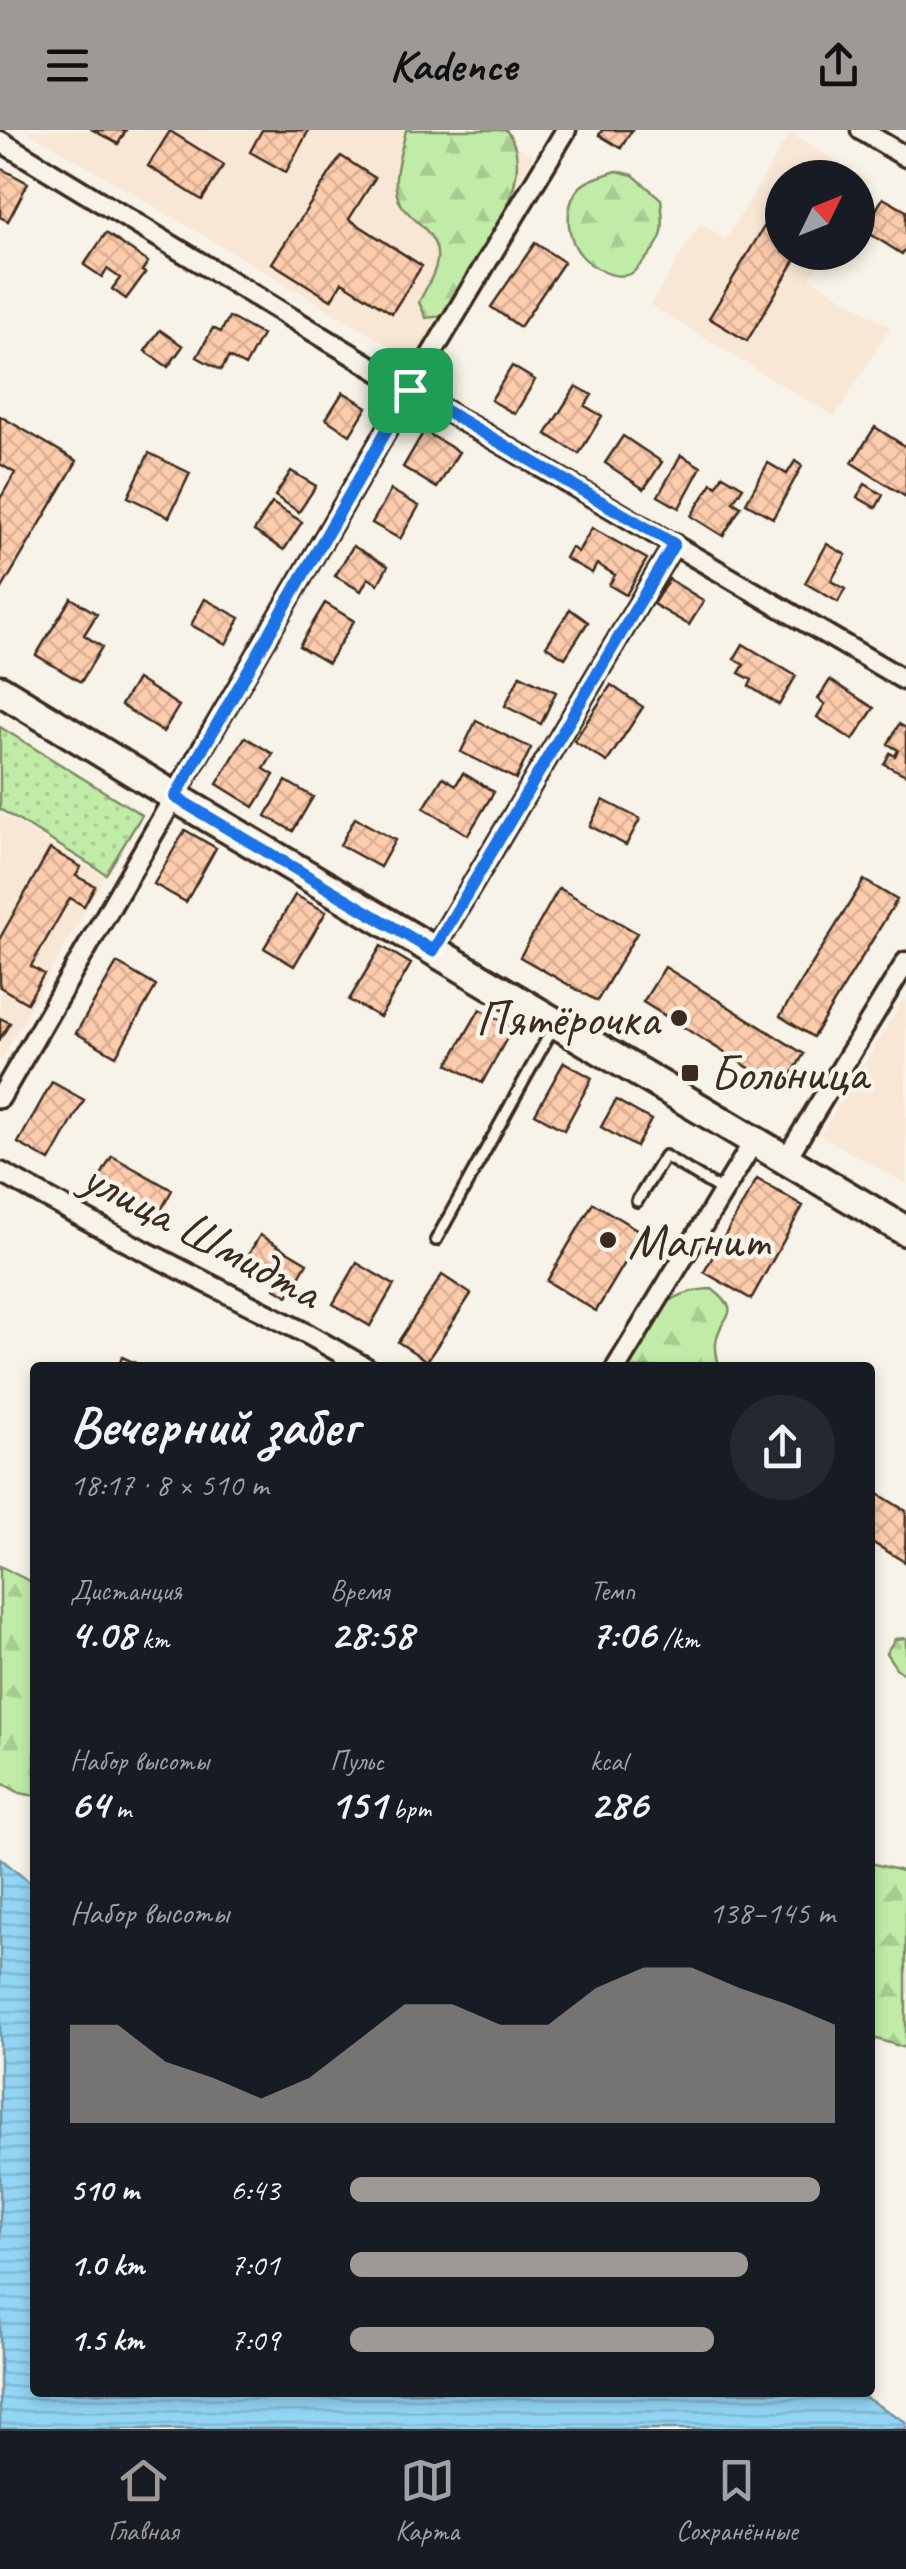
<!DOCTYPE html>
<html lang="ru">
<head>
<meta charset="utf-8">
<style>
	:root { --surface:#171b24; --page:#242831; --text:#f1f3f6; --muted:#9ea1a6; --line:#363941; --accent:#9f9995 }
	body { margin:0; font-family:Caveat,sans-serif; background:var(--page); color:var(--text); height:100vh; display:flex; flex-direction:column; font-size:38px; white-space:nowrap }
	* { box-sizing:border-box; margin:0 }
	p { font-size:32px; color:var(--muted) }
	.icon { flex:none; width:55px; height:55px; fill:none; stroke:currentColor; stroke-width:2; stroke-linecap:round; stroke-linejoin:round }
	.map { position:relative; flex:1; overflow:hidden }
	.drawer { position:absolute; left:30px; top:1232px; width:845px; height:1035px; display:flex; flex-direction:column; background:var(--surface); border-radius:10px; box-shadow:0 5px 15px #0003 }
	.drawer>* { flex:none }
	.needle { width:65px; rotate:47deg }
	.buttons { position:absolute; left:765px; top:30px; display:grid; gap:20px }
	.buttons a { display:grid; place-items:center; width:110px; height:110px; border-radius:50%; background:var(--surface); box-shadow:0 5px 15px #0003; font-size:50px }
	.pin { position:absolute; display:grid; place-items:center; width:85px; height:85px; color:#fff; margin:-42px; border-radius:20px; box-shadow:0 5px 15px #0006 }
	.round { display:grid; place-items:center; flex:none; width:105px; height:105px; border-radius:52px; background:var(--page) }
	.head { display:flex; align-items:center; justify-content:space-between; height:170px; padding:0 40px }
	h1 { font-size:55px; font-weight:700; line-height:75px }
	.metrics { display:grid; grid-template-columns:repeat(3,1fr); gap:15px; height:170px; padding:10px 40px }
	.metrics div { display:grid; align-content:center }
	.metrics b { font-size:42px; font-weight:700 }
	.metrics small { font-size:28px; font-weight:400 }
	.metrics p { font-size:28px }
	.chart { height:280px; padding:20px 40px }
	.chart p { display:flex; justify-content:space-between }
	.chart svg { width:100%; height:180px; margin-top:10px; fill:var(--accent); opacity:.7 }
	ul { padding:0 40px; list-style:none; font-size:32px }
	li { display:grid; grid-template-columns:160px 120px 1fr; align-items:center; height:75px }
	li i { height:25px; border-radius:12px; background:var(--accent) }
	header { display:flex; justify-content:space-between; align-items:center; height:130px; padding:0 40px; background:var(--accent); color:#111; font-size:45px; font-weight:700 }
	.dock { display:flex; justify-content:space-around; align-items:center; height:140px; border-top:2px solid var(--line); background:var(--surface); font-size:28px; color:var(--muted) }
	.dock a { display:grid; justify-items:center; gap:5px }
	.dock .active { color:var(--accent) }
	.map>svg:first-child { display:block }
	.built { fill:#f9e7d6 }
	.grass { fill:url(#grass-dots); stroke:#7e8b63; stroke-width:2.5 }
	.forest { fill:url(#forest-firs); stroke:#7e8b63; stroke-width:2.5 }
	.water { fill:url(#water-rules); stroke:#6f919e; stroke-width:2.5 }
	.building { fill:url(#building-cross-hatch); stroke:#3b2a1e; stroke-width:2.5 }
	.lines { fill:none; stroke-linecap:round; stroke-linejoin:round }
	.service-casing { stroke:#3b2a1e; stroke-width:16 }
	.minor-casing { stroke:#3b2a1e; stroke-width:25 }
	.primary-casing { stroke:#3b2a1e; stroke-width:35 }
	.service { stroke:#f7f3e8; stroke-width:9 }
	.minor { stroke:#f7f3e8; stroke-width:18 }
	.primary { stroke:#f7f3e8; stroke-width:28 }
	.route-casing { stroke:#fff; stroke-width:20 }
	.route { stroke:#1a73e8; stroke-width:12 }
	.poi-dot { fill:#3b2a1e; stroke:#f7f3e8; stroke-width:4 }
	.labels { text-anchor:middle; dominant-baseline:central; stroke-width:9; stroke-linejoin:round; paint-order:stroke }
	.poi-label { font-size:50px; fill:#3b2a1e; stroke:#f7f3e8; text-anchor:start }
	.street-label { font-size:50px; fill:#3b2a1e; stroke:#f7f3e8 }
</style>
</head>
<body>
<header><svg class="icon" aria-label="menu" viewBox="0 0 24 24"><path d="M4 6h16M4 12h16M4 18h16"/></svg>Kadence<svg class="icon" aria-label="share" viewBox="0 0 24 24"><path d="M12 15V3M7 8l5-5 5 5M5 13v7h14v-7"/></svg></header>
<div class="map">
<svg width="906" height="2299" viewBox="0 0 906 2299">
	<defs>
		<pattern id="grass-dots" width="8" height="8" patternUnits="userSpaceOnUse" patternTransform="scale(2.5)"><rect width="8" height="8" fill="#c1eca8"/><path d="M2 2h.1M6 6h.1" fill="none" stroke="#a7cb90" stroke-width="1.8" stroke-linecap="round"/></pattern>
		<pattern id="forest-firs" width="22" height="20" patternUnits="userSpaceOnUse" patternTransform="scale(2.5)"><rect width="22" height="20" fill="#c1eca8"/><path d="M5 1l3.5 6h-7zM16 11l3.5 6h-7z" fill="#a7cb90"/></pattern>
		<pattern id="water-rules" width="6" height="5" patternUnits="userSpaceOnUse" patternTransform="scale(2.5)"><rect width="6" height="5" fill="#92d5f4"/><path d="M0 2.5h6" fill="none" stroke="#7fb7d1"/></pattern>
		<pattern id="building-cross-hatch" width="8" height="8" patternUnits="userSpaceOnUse" patternTransform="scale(2.5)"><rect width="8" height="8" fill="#fdccad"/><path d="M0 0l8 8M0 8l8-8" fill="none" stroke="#daaf94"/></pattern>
	</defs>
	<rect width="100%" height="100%" fill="#f7f3e8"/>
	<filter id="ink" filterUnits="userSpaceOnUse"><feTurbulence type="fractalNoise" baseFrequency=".01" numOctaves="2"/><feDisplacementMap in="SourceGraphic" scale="20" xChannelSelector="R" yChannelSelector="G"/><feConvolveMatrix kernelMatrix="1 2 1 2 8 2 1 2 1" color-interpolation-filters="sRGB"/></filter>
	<g filter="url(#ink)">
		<!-- built -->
		<path class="built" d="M 26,0 L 488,0 L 533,26 L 413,230 Z
			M 790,3 L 869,51 L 858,69 L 858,48 L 782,48 L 782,122 L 825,123 L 810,148 L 890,197 L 835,287 L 650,175 L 700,94 L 726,109 Z
			M 0,683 L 104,747 L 0,932 Z
			M 906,866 L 906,1054 L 820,1005 Z"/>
		<!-- grass -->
		<path class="grass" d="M 0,597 L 142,685 L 106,744 L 0,679 Z"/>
		<!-- forest -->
		<path class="forest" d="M 406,0 L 506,0 C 543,44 477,131 454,173 L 443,186 L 426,188 L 419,172 C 435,141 450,122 420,94 C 413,88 404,80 399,71 C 390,50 402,21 406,0 Z
			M 617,41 L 633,45 L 661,69 C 664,101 666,107 643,132 C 642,133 633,143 632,143 C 612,153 582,132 574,114 C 566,96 566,71 581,56 C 590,48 606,45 617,41 Z
			M 712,1159 C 747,1186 719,1183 716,1213 C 715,1220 718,1230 719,1237 L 628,1238 C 650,1194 657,1161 712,1159 Z
			M 0,1436 L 35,1454 L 35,1666 L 20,1663 L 0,1652 Z
			M 906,1508 L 906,1546 L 896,1538 L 886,1523 L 895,1509 Z
			M 870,1733 L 906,1742 L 906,1918 L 870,1907 Z"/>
		<!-- water -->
		<path class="water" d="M 0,1728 L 35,1757 L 35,2262 L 856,2262 L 906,2292 L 906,2299 L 0,2299 Z"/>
		<!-- building -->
		<path class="building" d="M 93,0 L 126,0 L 118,14 Z
			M 262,0 L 309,0 L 286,42 L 250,22 Z
			M 602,0 L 632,0 L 621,18 L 599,5 Z
			M 170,1 L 224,35 L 202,70 L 148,36 Z
			M 341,26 L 375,48 L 349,89 L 422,136 L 392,183 L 342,152 L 331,170 L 272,133 Z
			M 0,38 L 28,53 L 8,91 L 0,87 Z
			M 782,67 L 782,122 L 800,122 L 747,211 L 709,188 Z
			M 883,68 L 906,81 L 906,118 L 902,124 L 864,100 Z
			M 106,103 L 148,132 L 142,141 L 145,143 L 126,169 L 112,159 L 120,148 L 107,139 L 102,147 L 84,135 Z
			M 535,113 L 564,132 L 520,197 L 491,177 Z
			M 229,187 L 262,205 L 245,236 L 229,227 L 221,240 L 197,227 L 213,198 L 221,202 Z
			M 160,200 L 183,216 L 168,237 L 145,221 Z
			M 512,236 L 535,250 L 515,284 L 491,270 Z
			M 576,256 L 592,265 L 585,276 L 602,286 L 579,324 L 546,304 Z
			M 343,262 L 367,277 L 350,305 L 326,289 Z
			M 0,286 L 77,331 L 0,462 L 0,369 L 15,343 L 0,334 Z
			M 875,297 L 906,317 L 906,367 L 852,333 Z
			M 424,301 L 459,322 L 437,358 L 403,337 Z
			M 623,306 L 662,332 L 644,359 L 605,333 Z
			M 149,323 L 190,343 L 169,387 L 128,367 Z
			M 681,325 L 701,337 L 679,378 L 658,366 Z
			M 795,331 L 802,336 L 773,388 L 746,373 L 768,333 L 787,344 Z
			M 291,341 L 316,356 L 299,382 L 275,366 Z
			M 723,345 L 743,357 L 733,372 L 741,377 L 723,406 L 691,386 L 712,353 L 717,356 Z
			M 865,354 L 883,365 L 876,378 L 857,367 Z
			M 391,360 L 419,376 L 400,409 L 372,393 Z
			M 272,373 L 302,392 L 284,420 L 254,401 Z
			M 592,398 L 647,429 L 626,465 L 609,455 L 615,445 L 597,434 L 592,443 L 565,428 L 571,417 L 578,422 Z
			M 827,414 L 846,425 L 831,451 L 845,459 L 838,472 L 805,453 Z
			M 353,416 L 388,436 L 378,454 L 368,448 L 361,461 L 335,446 Z
			M 669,449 L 704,471 L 689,495 L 653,474 Z
			M 71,468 L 97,484 L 84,505 L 102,517 L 81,552 L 36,525 Z
			M 205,469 L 240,488 L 226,514 L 191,495 Z
			M 325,473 L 354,491 L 328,533 L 299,516 Z
			M 570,479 L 588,492 L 565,528 L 546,516 Z
			M 743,514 L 796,546 L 779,575 L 749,556 L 752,550 L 739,543 L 744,535 L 734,529 Z
			M 520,545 L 556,562 L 541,594 L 505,576 Z
			M 137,549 L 179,576 L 163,602 L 121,575 Z
			M 830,550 L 874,578 L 853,610 L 817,587 L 825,574 L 818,569 Z
			M 611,555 L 643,577 L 607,632 L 574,611 Z
			M 476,591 L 531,618 L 516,649 L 461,622 Z
			M 899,594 L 906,598 L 906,645 L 884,634 L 890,623 L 895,626 L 898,620 L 888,614 Z
			M 245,607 L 273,624 L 264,639 L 274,645 L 254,677 L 217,654 Z
			M 463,643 L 494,662 L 468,705 L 424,678 L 443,647 L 456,655 Z
			M 286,651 L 313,667 L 293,701 L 266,686 Z
			M 603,670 L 640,689 L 626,715 L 590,696 Z
			M 355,688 L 395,710 L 380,737 L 340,715 Z
			M 185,700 L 216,718 L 186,772 L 154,754 Z
			M 50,719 L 81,737 L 76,746 L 95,756 L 84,776 L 70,768 L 31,836 L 44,844 L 27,873 L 0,857 L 0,808 Z
			M 864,750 L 897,770 L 813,907 L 780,886 Z
			M 559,758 L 637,803 L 597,871 L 520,827 Z
			M 295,765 L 326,782 L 294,836 L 264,818 Z
			M 381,816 L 411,834 L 380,887 L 349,870 Z
			M 117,833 L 156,856 L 116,926 L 76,903 Z
			M 665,837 L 804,924 L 783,959 L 643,872 Z
			M 480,879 L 513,897 L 482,953 L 448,934 Z
			M 0,888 L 10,893 L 0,909 Z
			M 564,932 L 592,948 L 564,1000 L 535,984 Z
			M 52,952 L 84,970 L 50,1031 L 18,1013 Z
			M 616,970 L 651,990 L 636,1017 L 601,997 Z
			M 112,1026 L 172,1060 L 155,1091 L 95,1056 Z
			M 757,1049 L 803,1076 L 751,1169 L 704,1142 Z
			M 593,1073 L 643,1103 L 596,1181 L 547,1151 Z
			M 260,1105 L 307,1133 L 288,1166 L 275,1158 L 283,1144 L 269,1136 L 261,1150 L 241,1137 Z
			M 357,1133 L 394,1155 L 370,1196 L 333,1174 Z
			M 442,1145 L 471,1164 L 427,1231 L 398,1212 Z
			M 122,1227 L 146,1238 L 118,1238 Z
			M 870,1359 L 906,1381 L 905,1432 L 870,1411 Z"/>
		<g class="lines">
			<defs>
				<path id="service" d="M 637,1071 L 665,1026 L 724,1062
					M 436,1110 L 553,898"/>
				<path id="minor" d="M 861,0 L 906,27
					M 0,11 L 410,260 L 906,551
					M 433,821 L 674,414
					M 0,968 L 410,260 L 566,0
					M 786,1029 L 906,832
					M 0,1042 L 133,1115 L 309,1205 L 367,1238
					M 616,1238 L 754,1011"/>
				<path id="primary" d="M 0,560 L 175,667 L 906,1101"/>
			</defs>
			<!-- service casing -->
			<use href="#service" class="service-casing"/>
			<!-- minor casing -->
			<use href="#minor" class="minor-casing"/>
			<!-- primary casing -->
			<use href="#primary" class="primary-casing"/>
			<!-- service -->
			<use href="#service" class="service"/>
			<!-- minor -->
			<use href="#minor" class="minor"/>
			<!-- primary -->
			<use href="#primary" class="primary"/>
		</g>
	</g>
	<g class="lines" filter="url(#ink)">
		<defs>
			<path id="route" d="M 410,260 L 674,414 L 433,821 L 175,667 Z"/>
		</defs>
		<!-- route casing -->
		<use href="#route" class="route-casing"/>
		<!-- route -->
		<use href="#route" class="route"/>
	</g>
	<!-- markers -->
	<g class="poi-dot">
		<circle cx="679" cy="888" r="10"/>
		<rect x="680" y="933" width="20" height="20" rx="5"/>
		<circle cx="608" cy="1110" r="10"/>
	</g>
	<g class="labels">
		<!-- poi labels -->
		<g class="poi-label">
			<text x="659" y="888" text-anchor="end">Пятёрочка</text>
			<text x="710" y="943">Больница</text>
			<text x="628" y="1110">Магнит</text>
		</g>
		<!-- street labels -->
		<g class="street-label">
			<text transform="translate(202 1104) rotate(28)">улица Шмидта</text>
		</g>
	</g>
</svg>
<div class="buttons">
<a><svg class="needle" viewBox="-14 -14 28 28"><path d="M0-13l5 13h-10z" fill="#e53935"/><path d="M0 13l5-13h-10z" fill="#9ea1a6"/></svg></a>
</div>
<div class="pin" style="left:410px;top:260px;background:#1e9e55"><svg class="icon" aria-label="arrive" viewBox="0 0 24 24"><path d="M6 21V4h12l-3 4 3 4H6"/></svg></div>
<section class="drawer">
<div class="head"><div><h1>Вечерний забег</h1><p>18:17 · 8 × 510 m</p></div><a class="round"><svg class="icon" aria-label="share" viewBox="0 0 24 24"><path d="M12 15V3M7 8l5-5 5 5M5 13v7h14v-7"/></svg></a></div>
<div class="metrics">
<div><p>Дистанция</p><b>4.08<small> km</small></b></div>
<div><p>Время</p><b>28:58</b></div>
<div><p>Темп</p><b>7:06<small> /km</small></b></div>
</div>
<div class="metrics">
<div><p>Набор высоты</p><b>64<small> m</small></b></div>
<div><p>Пульс</p><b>151<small> bpm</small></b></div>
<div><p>kcal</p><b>286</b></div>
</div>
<div class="chart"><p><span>Набор высоты</span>138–145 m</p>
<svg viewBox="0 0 160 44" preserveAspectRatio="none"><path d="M0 44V20L10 20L20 29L30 33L40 38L50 33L60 24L70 15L80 15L90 20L100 20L110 11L120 6L130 6L140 11L150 15L160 20V44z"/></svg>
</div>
<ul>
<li><b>510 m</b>6:43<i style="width:97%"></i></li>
<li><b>1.0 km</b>7:01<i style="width:82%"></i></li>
<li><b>1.5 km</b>7:09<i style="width:75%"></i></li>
</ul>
</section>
</div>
<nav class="dock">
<a class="active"><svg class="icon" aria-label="home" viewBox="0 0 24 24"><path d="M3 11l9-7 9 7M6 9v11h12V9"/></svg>Главная</a>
<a><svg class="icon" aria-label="map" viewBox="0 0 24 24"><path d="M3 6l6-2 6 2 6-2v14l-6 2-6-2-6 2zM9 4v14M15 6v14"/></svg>Карта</a>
<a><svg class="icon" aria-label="saved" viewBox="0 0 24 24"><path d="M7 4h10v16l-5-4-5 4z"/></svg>Сохранённые</a>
</nav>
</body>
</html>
